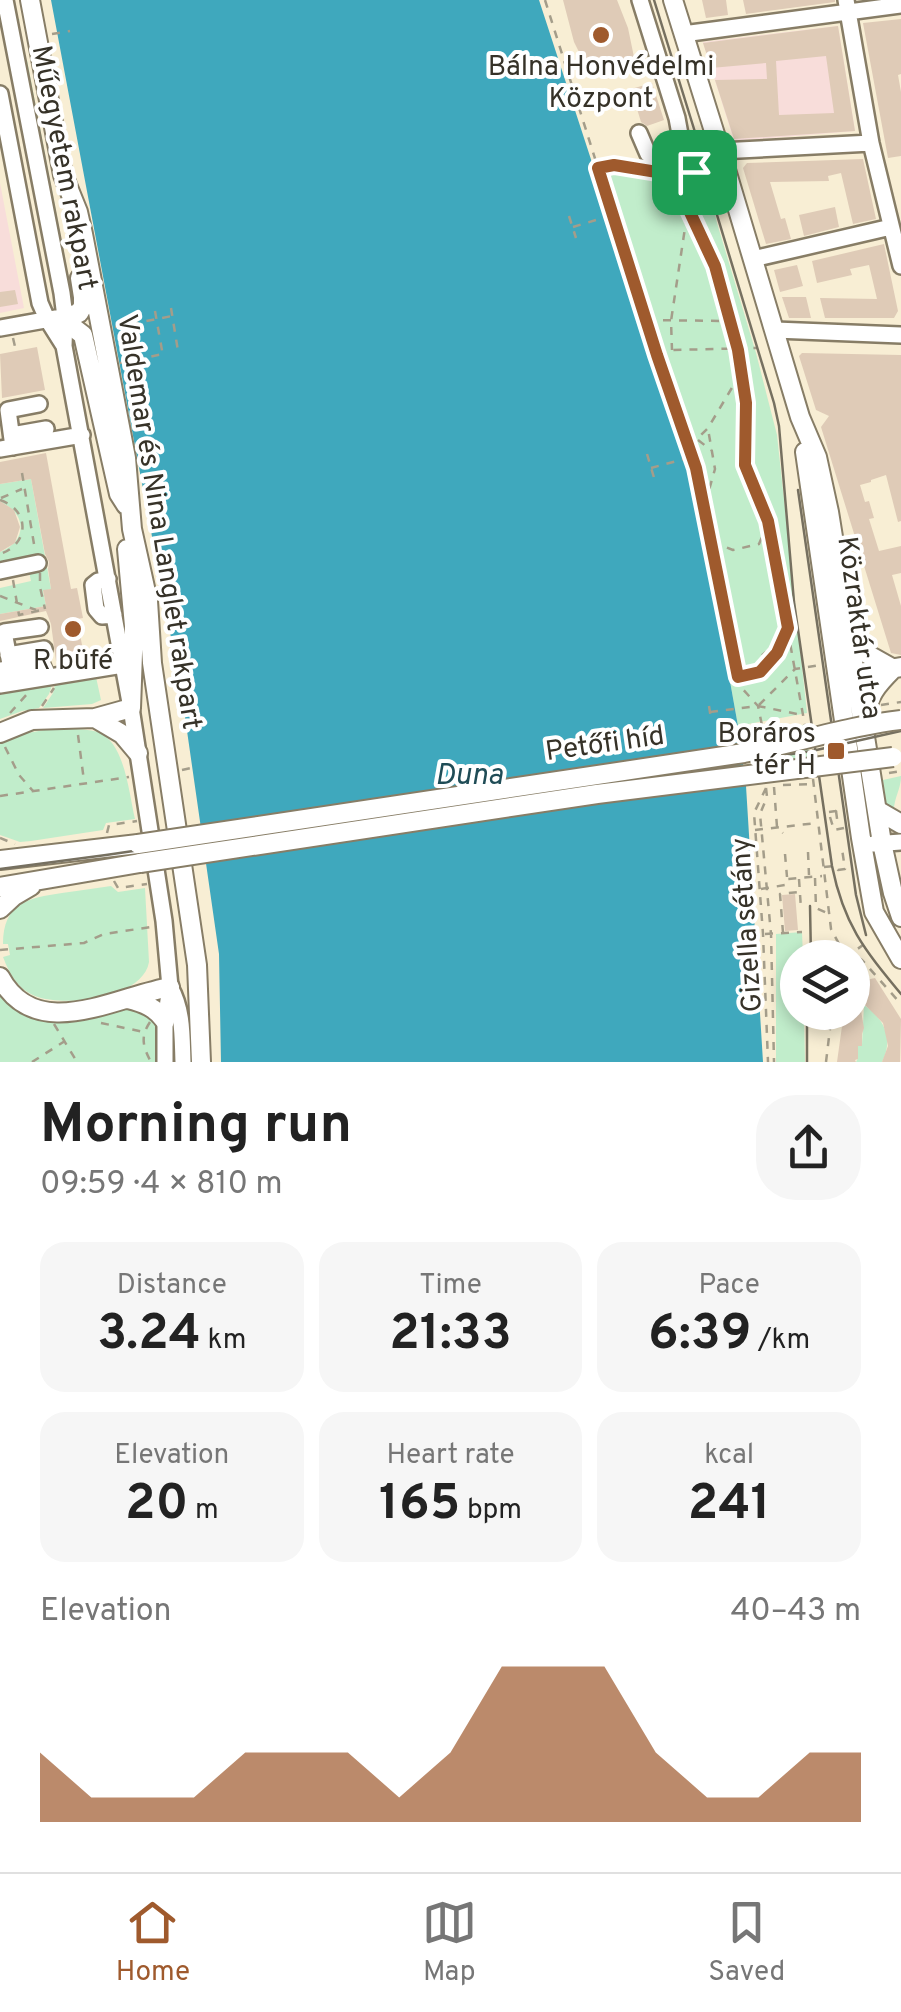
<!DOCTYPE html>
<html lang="en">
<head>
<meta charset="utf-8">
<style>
	:root { --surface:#fff; --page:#f6f6f6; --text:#222; --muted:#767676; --line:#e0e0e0; --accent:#9f5a2d }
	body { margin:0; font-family:Overpass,sans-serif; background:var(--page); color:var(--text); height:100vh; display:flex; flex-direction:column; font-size:38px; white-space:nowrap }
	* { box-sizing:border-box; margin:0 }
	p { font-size:32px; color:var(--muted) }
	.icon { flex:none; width:55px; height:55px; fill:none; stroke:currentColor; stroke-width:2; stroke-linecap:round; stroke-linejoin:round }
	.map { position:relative; height:1062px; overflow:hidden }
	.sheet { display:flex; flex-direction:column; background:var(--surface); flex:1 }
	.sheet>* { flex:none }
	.controls { position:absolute; left:780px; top:940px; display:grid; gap:20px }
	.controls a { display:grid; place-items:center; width:90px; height:90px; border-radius:50%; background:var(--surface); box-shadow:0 5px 15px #0003; font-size:50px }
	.pin { position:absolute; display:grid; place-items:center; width:85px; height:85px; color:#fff; margin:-42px; border-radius:20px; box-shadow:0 5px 15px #0006 }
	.round { display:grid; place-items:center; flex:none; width:105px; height:105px; border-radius:40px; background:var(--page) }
	.headline { display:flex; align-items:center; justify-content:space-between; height:170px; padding:0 40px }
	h1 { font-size:55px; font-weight:700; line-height:75px }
	.figures { display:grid; grid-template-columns:repeat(3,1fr); gap:15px; height:170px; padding:10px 40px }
	.figures div { display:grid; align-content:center; border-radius:25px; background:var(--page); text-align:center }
	.figures b { font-size:50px; font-weight:700 }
	.figures small { font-size:28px; font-weight:400 }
	.figures p { font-size:28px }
	.chart { height:280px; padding:20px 40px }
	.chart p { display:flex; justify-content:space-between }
	.chart svg { width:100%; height:180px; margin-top:10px; fill:var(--accent); opacity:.7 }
	.tab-bar { display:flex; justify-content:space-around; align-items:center; height:140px; border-top:2px solid var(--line); background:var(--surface); font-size:28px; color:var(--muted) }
	.tab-bar a { display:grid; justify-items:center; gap:5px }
	.tab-bar .active { color:var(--accent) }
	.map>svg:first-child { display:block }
	.education { fill:#f8ddda }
	.green { fill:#c1edcb }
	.water { fill:#3fa8bd }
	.building { fill:#dfcbb7; fill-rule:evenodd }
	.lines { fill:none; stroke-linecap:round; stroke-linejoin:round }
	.minor-casing { stroke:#877d66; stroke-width:20 }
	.major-casing { stroke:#877d66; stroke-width:22 }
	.path { stroke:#a49d8a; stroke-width:2.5; stroke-dasharray:8 8; stroke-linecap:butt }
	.minor { stroke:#fff; stroke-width:15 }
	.major { stroke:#fff; stroke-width:18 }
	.tram { stroke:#767060; stroke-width:2.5 }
	.major-bridge-casing { stroke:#877d66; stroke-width:22; stroke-linecap:butt }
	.path-bridge { stroke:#a49d8a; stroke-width:2.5; stroke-dasharray:8 8; stroke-linecap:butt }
	.major-bridge { stroke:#fff; stroke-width:18 }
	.route-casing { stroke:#fff; stroke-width:20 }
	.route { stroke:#9f5a2d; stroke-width:12 }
	.poi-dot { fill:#9f5a2d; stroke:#fff; stroke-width:4 }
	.labels { text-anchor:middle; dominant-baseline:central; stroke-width:8; stroke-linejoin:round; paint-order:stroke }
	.poi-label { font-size:28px; fill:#363228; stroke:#fff }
	.street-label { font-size:28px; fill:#363228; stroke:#fff }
	.water-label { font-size:30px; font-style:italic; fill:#1f4c56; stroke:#fff }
</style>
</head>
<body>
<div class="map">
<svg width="901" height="1062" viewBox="0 0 901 1062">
	<rect width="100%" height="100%" fill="#f8eed4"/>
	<!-- education -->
	<path class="education" d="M 838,26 L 855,131 L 734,141 L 703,42 Z
		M 0,183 L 24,308 L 0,313 Z"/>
	<!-- green -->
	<path class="green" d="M 15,16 L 20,20 L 17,21 L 25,60 L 27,60 L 71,290 L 67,292 Z
		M 619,172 L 652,178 L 705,172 L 717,223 L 756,353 L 777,435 L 807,713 L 738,726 L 692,468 L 601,194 L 610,176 Z
		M 31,479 L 51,589 L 43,591 L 46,606 L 0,614 L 0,588 L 31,581 L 27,563 L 0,568 L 0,552 C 28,541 27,513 0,502 L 0,484 Z
		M 92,676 L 96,677 L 101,700 L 92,704 L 43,708 L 53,693 L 55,685 L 78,682 L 78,677 Z
		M 52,685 L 49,694 L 39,708 L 22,711 L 0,719 L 0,693 Z
		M 805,725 L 812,773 L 759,780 L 752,732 Z
		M 50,729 C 63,729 87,728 98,732 C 125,742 129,794 135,819 L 106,823 L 103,830 L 31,841 L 20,842 L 0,835 L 0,744 L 22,734 Z
		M 901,776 C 901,790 893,799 894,813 L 886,805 L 883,780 Z
		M 111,886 L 118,892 L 145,888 L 149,962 C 143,998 68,1007 38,997 C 19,991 10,975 3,957 L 10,955 L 8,944 L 3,944 C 3,903 28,898 62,893 C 79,891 95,888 111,886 Z
		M 802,932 L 803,957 L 798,958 L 798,1012 L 804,1013 L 805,1062 L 776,1062 L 776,934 Z
		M 0,977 L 33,1007 L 127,999 L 157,1019 L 160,1031 L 159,1062 L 0,1062 Z
		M 864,1005 C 884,1018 894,1039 882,1062 L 856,1062 L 858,1058 L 858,1046 L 862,1045 Z"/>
	<!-- water -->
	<path class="water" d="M 51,0 L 539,0 L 692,469 L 738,726 L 746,786 L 763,1062 L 221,1062 L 219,954 L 182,696 Z"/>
	<!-- building -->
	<path class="building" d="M 563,0 L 617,0 L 628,28 L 634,57 L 607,69 L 588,70 L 574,42 Z
		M 702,0 L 726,0 L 728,15 L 706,18 Z
		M 743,0 L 835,0 L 835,2 L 746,14 Z
		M 901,19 L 901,74 L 898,75 L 901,92 L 901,156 L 888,158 L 863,23 Z
		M 838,26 L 855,131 L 734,139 L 715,80 L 767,79 L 766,63 L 711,68 L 703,43 ZM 826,56 L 834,113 L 779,115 L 776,61 Z
		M 652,83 L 664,120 L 647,126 L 641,122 L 631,89 Z
		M 863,159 L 876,219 L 853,224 L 841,173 L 828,176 L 829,181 L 770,182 L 781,219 L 785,218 L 791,239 L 766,244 L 743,168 L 747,163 Z
		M 835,207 L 839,227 L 804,236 L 799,215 Z
		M 884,244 L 898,311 L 894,318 L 825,318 L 820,298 L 877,299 L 869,265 L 850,269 L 852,275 L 817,283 L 812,261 Z
		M 797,265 L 803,286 L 780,292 L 774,270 Z
		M 15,290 L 18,304 L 0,307 L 0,292 Z
		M 782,297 L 806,297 L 811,318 L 789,318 Z
		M 37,347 L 45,390 L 2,398 L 0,354 Z
		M 802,353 L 901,355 L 901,521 L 898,522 L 886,475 L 871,480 L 871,482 L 860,485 L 865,502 L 869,501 L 874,518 L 869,519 L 879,551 L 901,546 L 901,573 L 892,575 L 901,606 L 901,655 L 891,653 L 821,427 L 829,416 L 816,410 L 799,356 Z
		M 46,453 L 71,589 L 77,588 L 83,618 L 77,619 L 84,655 L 56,661 L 51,624 L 46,611 L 0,621 L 0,614 L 46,606 L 43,590 L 51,589 L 48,569 L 49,562 L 45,554 L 31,479 L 0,484 L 0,462 Z
		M 0,501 L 14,510 L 20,527 L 15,543 L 0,552 Z
		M 795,894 L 798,930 L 785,931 L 782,895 Z
		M 875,978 L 901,1019 L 900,1062 L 882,1062 L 888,1046 L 883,1023 L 859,999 L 864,1028 L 862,1034 L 862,1046 L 858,1046 L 858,1059 L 855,1060 L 856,1062 L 837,1062 L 844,1012 L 852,1012 L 852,983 Z"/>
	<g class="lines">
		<defs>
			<path id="minor" d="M 5,0 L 62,293 L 65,317 L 64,346 L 131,708 L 164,921 L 170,987 L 165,1021 L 165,1062
				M 640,0 L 677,118 L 684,156
				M 846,0 L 871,143 L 901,266
				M 683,34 L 901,5
				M 0,94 L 40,303 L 47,319 L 64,346
				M 639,133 L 648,154 L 665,162 L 694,154 L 720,151 L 871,143
				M 753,259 L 891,227
				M 0,328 L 56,318
				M 775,330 L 901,335
				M 12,435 L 46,429
				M 13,447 L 8,410 L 39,404
				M 0,449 L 82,435
				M 0,571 L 38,563
				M 108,579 L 98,581 L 93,585 L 96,609 L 102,616 L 114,615
				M 8,655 L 44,649
				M 11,669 L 4,632 L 40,627
				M 0,670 L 42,665 L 47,677
				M 0,685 L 123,665
				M 873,844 L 901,842
				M 170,987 C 183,1010 182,1035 183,1062"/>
			<path id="major" d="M 30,0 L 63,175 L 78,212 L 83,234 L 126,458 L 132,529 L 148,601 L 152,663 L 197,965 L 201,1062
				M 673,0 L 724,163 L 800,417 L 817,457 L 829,512 L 882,843 L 893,893 L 901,917
				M 80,278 L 83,297 L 83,306 L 79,313 L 65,317 L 70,325 L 83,335 L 119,494 L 126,505
				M 805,452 L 861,838 L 874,912 L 901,959
				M 847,632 L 867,654 L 892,668
				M 847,685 C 863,667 880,671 901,667
				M 95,718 L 122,734 L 138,753
				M 865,719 C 867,696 877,685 893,669
				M 0,733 L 32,720 L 95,718 L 131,708 L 134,626 L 127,549
				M 877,810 L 901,824
				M 0,860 L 138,844
				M 0,887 L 140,863
				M 0,909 L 14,896 L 31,886
				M 0,977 C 36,1045 117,996 170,987
				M 128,999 C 144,1003 155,1007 165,1021"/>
		</defs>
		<!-- minor casing -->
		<use href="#minor" class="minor-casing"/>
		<!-- major casing -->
		<use href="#major" class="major-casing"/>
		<!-- path -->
		<path class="path" d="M 545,0 L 657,355 L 696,468 L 740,686 L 758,706 L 764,735
			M 52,34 L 70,31
			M 600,168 L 614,165 L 656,173
			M 699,168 L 694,172 L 688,208 L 715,266 L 738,350 L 745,403 L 745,465 L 768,521 L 805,726
			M 666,175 L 688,208 L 671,321 L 672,350
			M 569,216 L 576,238
			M 573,227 L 609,216
			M 171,308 L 178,351
			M 155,311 L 163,356
			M 647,320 L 728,321
			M 115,327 L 172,316
			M 13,338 L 16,351
			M 658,354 L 672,350 L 757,348
			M 120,363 L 163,354
			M 698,440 L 711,450
			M 690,446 L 708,428 L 736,381 L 742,379
			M 647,454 L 655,481
			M 651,468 L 688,458
			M 22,473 L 35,550
			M 1,498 L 22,489
			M 0,500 C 30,510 30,544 0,554
			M 705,504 L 715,469 L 708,429
			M 712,542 L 733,550 L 759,544 L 768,523
			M 40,573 L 40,587 L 45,609
			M 13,580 L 19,615 L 46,609
			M 0,596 L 36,610
			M 758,670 C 755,659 765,649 776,650
			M 740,677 C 771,670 775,658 787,630
			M 759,705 L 795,669 L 821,665
			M 881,705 L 901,702
			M 42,706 L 54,688
			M 709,706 L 711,719
			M 710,712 L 758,706 L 802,715
			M 10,713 L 28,693
			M 78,735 L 84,781
			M 5,747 L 19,775 L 33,791
			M 182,770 L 195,767
			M 889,773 L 901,771
			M 813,779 L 831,929 L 839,944 L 862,960 L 901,1004
			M 783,785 L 814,784
			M 774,787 L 777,827 L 783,833
			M 766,788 L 754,813 L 763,934 L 768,1062
			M 766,788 L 767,797 L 760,814 L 771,934 L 774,1062
			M 0,796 L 129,777
			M 836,811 L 838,826
			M 829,812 L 836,811 L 841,806
			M 830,817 L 834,830 L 844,828
			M 755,830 L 817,823
			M 107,833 L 109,825 L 137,821
			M 0,838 L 15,844
			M 808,852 L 809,875
			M 785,854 L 787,877
			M 824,867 L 836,866 L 838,870 L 845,869 L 842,849
			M 815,878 L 816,908 L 827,913
			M 799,879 L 801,909
			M 114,881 L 118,888 L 147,884
			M 761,889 L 785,885 L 787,879 L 822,876
			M 783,933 L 780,894 L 800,892
			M 765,934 L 802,932
			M 0,950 L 84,943 L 104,934 L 151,927
			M 845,958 L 863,945
			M 852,968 L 854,982
			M 150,1022 C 140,1037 143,1047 151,1062
			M 101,1023 L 144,1032
			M 54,1024 L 77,1062
			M 32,1062 L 65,1041
			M 826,1062 L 832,1012"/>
		<!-- minor -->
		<use href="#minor" class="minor"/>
		<!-- major -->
		<use href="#major" class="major"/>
		<!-- tram -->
		<path class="tram" d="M 654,0 L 699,145 L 714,205 L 774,403 L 779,426 L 794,602 L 832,866 C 844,925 864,949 901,994
			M 798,490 L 856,895 L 866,935
			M 0,869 L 106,855 L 812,751 L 901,731
			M 810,906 L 811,958
			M 807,1062 L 807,1012"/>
		<defs>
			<path id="major-bridge" d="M 138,844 L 744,753 C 796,743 848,726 901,720
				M 140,863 L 597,794 L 893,757"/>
		</defs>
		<!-- major-bridge casing -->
		<use href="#major-bridge" class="major-bridge-casing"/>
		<!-- path-bridge -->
		<path class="path-bridge" d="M 834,749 L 838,749"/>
		<!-- major-bridge -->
		<use href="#major-bridge" class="major-bridge"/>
	</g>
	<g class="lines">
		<defs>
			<path id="route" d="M 614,165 L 663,173 L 698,168 L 694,172 L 688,208 L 715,266 L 738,350 L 746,403 L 745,465 L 768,521 L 788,628 L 777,653 L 760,672 L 738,677 L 696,468 L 657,355 L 598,168 Z"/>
		</defs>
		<!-- route casing -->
		<use href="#route" class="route-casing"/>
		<!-- route -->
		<use href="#route" class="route"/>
	</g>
	<!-- markers -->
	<g class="poi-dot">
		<circle cx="601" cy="35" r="10"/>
		<circle cx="73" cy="629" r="10"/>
		<rect x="826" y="741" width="20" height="20" rx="5"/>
	</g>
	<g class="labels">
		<!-- poi labels -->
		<g class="poi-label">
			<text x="601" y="68">Bálna Honvédelmi<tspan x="601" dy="32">Központ</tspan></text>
			<text x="73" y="662">R büfé</text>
			<text x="816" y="735" text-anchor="end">Boráros<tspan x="816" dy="32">tér H</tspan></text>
		</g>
		<!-- street labels -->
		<g class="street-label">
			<text transform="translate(63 168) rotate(79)">Műegyetem rakpart</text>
			<text transform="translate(158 522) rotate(81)">Valdemar és Nina Langlet rakpart</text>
			<text transform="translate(858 628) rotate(82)">Közraktár utca</text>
			<text transform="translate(605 745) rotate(-8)">Petőfi híd</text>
			<text transform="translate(748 925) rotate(-94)">Gizella sétány</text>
		</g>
		<!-- water labels -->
		<g class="water-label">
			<text x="469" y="776">Duna</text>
		</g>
	</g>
</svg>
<div class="controls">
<a><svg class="icon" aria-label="layers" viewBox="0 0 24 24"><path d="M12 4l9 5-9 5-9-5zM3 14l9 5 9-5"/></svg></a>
</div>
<div class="pin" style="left:694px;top:172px;background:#1e9e55"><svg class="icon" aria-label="arrive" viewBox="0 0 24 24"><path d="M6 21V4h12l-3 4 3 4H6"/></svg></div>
</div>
<section class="sheet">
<div class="headline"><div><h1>Morning run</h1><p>09:59 · 4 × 810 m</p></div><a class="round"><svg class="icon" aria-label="share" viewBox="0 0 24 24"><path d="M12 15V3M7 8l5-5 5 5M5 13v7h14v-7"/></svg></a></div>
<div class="figures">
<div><p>Distance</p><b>3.24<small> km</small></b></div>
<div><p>Time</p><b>21:33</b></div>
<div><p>Pace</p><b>6:39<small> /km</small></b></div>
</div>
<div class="figures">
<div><p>Elevation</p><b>20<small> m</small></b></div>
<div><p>Heart rate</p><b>165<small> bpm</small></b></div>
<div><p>kcal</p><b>241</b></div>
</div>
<div class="chart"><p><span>Elevation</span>40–43 m</p>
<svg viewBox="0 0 160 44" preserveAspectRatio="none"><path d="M0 44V27L10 38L20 38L30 38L40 27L50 27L60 27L70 38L80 27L90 6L100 6L110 6L120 27L130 38L140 38L150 27L160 27V44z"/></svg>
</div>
</section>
<nav class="tab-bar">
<a class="active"><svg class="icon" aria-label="home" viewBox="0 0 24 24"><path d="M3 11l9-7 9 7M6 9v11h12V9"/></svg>Home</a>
<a><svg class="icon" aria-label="map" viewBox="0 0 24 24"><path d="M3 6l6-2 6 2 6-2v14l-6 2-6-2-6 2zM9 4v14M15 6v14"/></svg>Map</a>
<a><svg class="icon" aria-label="saved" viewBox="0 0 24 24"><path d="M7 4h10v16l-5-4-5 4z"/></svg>Saved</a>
</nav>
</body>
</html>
